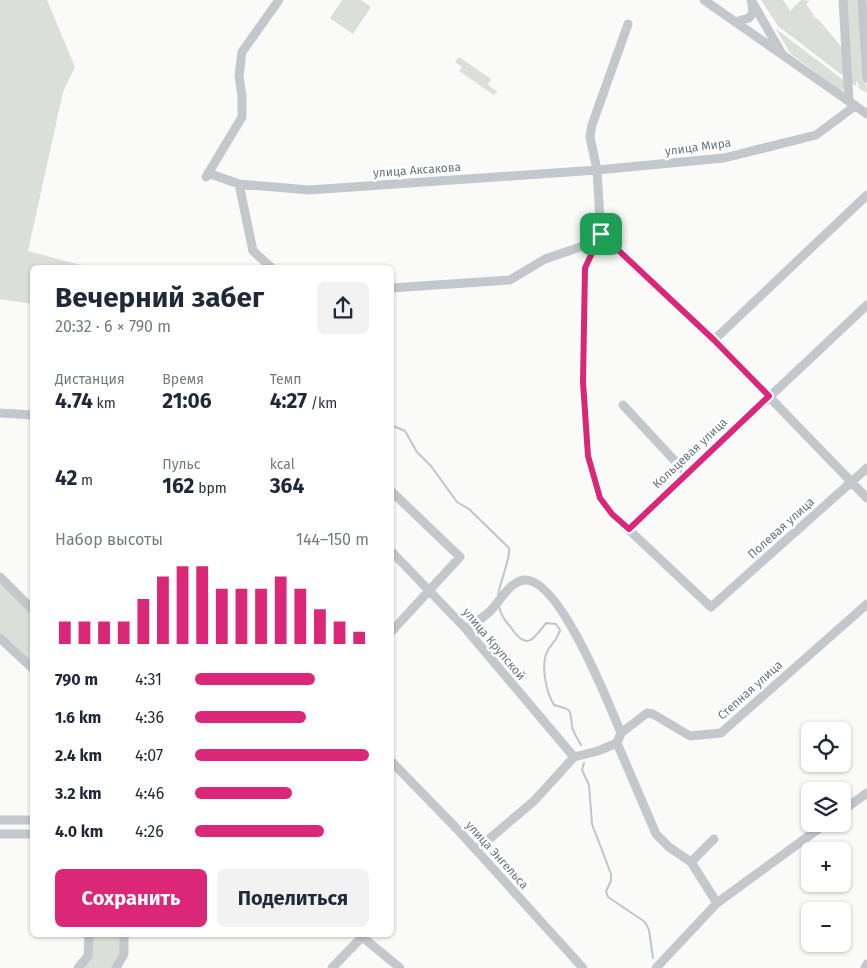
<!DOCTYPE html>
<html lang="ru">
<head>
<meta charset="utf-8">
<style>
	:root { --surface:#fff; --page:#f2f2f3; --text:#1f2937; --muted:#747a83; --accent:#db2777 }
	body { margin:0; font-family:"Fira Sans",sans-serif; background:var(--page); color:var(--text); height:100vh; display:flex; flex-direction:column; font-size:19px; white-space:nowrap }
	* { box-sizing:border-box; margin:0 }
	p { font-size:16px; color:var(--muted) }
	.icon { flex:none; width:28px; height:28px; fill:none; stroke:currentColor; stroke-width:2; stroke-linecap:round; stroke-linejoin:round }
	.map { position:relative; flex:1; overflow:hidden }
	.drawer { position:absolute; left:30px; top:265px; width:364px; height:672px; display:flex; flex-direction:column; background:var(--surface); border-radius:8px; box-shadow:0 1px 4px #0004 }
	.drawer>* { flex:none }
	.buttons { position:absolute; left:801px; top:722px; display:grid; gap:10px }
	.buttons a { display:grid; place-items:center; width:50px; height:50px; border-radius:8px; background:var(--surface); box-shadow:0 1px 4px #0004; font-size:25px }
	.pin { position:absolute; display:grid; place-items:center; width:42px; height:42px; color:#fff; margin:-21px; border-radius:10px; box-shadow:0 2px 8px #0006 }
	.round { display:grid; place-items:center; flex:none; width:52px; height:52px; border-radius:8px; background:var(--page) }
	.headline { display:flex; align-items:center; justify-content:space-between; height:85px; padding:0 25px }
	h1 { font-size:28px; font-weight:700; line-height:38px }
	.figures { display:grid; grid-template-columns:repeat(3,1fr); gap:8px; height:85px; padding:5px 25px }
	.figures div { display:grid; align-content:center }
	.figures b { font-size:21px; font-weight:700 }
	.figures small { font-size:14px; font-weight:400 }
	.figures p { font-size:14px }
	.chart { height:140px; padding:10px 25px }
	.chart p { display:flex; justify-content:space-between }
	.chart svg { width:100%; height:90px; margin-top:5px; stroke:var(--accent); stroke-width:6 }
	.button { display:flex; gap:10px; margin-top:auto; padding:10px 25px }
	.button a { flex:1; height:58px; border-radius:8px; background:var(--accent); color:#fff; font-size:20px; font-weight:700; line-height:58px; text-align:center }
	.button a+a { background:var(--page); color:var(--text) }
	ul { padding:0 25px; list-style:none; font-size:16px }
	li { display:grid; grid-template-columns:80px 60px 1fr; align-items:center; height:38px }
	li i { height:12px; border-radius:6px; background:var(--accent) }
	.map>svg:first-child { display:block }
	.green { fill:#dadfd7 }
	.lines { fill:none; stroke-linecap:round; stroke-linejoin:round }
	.stream { stroke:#bbc7cb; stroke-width:2 }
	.minor { stroke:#c3c8cc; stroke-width:9 }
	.route-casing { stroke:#fff; stroke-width:10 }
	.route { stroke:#db2777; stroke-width:6 }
	.labels { text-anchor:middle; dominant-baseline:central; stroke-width:5; stroke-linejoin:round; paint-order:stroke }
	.street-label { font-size:12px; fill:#657683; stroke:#fff }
</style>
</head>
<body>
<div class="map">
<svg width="867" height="968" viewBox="0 0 867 968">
	<rect width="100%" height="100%" fill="#fafaf8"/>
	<!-- green -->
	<path class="green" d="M 0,0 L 47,0 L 75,67 L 63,92 L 28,251 L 88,267 L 32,268 L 32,304 L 0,299 Z
		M 342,0 L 361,0 L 371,7 L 353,34 L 330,18 Z
		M 761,0 L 783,0 L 790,11 L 801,0 L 810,1 L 806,4 L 814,15 L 812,16 L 819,20 L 845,51 L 846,78 L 778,26 Z
		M 845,0 L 860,0 L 867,93 L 859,88 L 858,82 L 856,82 L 856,86 L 850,82 Z
		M 776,29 L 846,82 L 845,88 L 841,91 L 790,53 Z
		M 459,57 L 491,79 L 488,85 L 497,91 L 494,95 L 459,71 L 462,67 L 455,62 Z
		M 0,577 L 32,609 L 32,668 L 0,638 Z
		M 89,935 L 124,935 L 116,968 L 76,968 L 82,962 Z"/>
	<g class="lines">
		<!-- stream -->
		<path class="stream" d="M 391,425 L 405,431 L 417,452 L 431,466 L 457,502 L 469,509 L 509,548 C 511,558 499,584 498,596
			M 499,606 C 501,617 506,621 512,629 C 527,651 534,639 546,623 L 556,624 L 560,630 C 558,639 552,643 548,650 C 540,664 546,692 554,705 C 572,710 570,708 572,726 C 573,733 578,739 581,745
			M 584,763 L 582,770 L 589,785 L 592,824 L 611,874 L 611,881 L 606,891 L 608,897 L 645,922 L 649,930 L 653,958"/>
		<!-- minor -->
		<path class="minor" d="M 704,0 L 867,114
			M 751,0 L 782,54
			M 843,0 L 849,101
			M 862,0 L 867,78
			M 735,22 L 749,18 L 753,13 L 752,4
			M 208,173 L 239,184 L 309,190 L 597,170 L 590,137 L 592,125 L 628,24
			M 206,177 L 242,117 L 242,96 L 239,76 L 242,52 L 279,0
			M 239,184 L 253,251 L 272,268
			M 601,235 L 585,268 L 583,382 L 588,456 L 600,498 L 612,514 L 711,607 L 867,468
			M 601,235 L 714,340 L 867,498
			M 601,235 L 597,170 L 724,158 L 816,135 L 855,106
			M 391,288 L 510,280 L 545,259 L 598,241
			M 714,340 L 867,195
			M 623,405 L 687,474
			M 0,413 L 32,415
			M 391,491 L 460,557 L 391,632
			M 629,529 L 867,305
			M 391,551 L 466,629 L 574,757
			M 0,577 L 32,609
			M 466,629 C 473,624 481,619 488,613 C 499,604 506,586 520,581 C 556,567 610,707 621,733
			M 0,638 L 32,668
			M 617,743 L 656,834 L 669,847 L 691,862 L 717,903
			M 391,761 L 458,830 L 583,968
			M 842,811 L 867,793
			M 0,820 L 32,820
			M 0,834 L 32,834
			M 476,850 L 534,801 L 574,757 L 598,751 L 617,743 L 621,733 L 647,713 L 653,714 L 690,736 L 721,733 L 867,604
			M 691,862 L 714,839
			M 360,935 L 400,968
			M 78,968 L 88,956 L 89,935
			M 116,968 L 124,954 L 124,935
			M 332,968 L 362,937
			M 656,968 L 717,903 L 825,824
			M 865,968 L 867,964"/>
	</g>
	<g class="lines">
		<defs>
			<path id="route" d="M 601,234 L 714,340 L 769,396 L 629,529 L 612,514 L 600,498 L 588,456 L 583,382 L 585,268 Z"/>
		</defs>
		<!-- route casing -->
		<use href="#route" class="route-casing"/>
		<!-- route -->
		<use href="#route" class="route"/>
	</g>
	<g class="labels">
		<!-- street labels -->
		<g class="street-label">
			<text transform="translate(698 147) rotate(-8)">улица Мира</text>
			<text transform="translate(417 170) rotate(-4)">улица Аксакова</text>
			<text transform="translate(690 453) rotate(-43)">Кольцевая улица</text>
			<text transform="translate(781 528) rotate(-42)">Полевая улица</text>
			<text transform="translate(494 644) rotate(50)">улица Крупской</text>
			<text transform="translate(750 690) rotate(-42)">Степная улица</text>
			<text transform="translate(497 855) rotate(48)">улица Энгельса</text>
		</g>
	</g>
</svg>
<div class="buttons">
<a><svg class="icon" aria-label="locate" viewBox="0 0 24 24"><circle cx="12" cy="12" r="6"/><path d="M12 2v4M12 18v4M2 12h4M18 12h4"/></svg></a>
<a><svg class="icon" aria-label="layers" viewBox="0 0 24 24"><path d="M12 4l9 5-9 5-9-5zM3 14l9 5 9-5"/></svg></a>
<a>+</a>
<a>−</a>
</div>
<div class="pin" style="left:601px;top:234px;background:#1e9e55"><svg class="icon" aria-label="arrive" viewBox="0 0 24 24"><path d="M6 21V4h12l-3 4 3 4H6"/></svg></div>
<section class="drawer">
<div class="headline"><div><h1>Вечерний забег</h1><p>20:32 · 6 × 790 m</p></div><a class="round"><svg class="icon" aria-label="share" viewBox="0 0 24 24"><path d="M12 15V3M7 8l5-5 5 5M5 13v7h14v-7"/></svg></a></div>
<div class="figures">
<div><p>Дистанция</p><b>4.74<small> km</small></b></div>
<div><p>Время</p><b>21:06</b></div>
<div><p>Темп</p><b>4:27<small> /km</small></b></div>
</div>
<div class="figures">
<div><b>42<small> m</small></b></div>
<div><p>Пульс</p><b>162<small> bpm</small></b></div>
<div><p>kcal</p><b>364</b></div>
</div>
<div class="chart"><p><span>Набор высоты</span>144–150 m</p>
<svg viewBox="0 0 160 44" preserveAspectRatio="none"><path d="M5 44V33M15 44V33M25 44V33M35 44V33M45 44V22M55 44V11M65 44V6M75 44V6M85 44V17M95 44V17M105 44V17M115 44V11M125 44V17M135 44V27M145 44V33M155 44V38"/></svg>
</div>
<ul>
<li><b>790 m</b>4:31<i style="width:69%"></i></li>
<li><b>1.6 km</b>4:36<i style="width:64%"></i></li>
<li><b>2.4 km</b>4:07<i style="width:100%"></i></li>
<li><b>3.2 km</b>4:46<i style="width:56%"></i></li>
<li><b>4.0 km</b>4:26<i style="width:74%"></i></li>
</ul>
<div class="button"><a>Сохранить</a><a>Поделиться</a></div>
</section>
</div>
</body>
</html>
